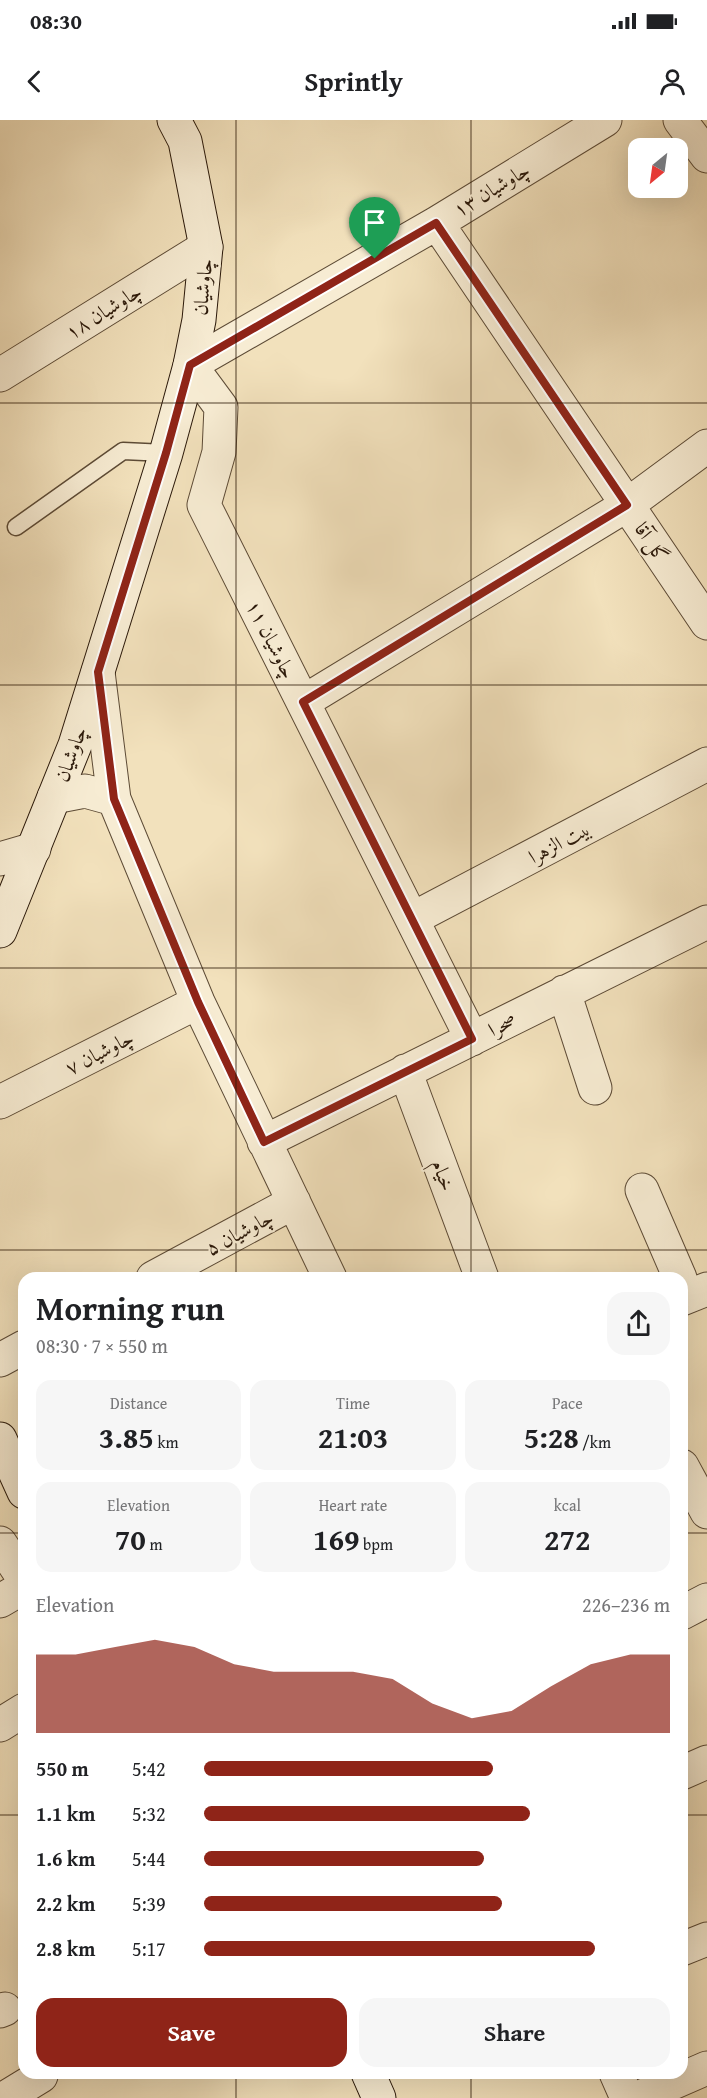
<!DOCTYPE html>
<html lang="en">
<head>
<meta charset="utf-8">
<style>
	:root { --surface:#fff; --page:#f6f6f6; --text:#202124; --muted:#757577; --accent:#8f2418 }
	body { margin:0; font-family:"Gentium Book Plus",Amiri,serif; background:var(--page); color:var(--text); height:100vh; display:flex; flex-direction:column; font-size:22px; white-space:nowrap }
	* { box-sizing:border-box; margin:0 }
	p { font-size:20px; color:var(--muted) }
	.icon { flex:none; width:33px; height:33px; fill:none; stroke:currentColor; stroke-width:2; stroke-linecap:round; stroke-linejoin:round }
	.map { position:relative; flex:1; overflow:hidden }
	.sheet { position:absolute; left:18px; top:1152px; width:670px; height:807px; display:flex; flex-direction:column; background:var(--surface); border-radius:18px; box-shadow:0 6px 24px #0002 }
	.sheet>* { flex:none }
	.needle { width:39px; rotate:209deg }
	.buttons { position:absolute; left:628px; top:18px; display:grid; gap:12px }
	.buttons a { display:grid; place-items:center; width:60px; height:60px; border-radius:12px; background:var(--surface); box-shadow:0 6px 24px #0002; font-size:30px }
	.pin { position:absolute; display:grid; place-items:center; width:51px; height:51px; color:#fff; margin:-62px -26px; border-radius:50% 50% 50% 0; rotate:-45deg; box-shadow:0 0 6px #0007 }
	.pin .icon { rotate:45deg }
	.round { display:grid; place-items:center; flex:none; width:63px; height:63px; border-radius:18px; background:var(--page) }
	.summary { display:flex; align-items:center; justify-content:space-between; height:102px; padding:0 18px }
	h1 { font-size:33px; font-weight:800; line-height:45px }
	.metrics { display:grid; grid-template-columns:repeat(3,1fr); gap:9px; height:102px; padding:6px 18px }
	.metrics div { display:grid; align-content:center; border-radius:15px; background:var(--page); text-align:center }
	.metrics b { font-size:30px; font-weight:800 }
	.metrics small { font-size:16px; font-weight:400 }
	.metrics p { font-size:16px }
	.chart { height:168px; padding:12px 18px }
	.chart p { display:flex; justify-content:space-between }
	.chart svg { width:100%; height:108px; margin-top:6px; fill:var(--accent); opacity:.7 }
	.cta { display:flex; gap:12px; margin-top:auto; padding:12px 18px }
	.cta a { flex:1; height:69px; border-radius:18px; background:var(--accent); color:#fff; font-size:24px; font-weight:800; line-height:69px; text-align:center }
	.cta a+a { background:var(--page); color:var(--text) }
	ul { padding:0 18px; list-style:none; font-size:20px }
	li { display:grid; grid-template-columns:96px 72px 1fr; align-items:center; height:45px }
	li i { height:15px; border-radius:8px; background:var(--accent) }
	.status { display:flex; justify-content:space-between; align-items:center; height:42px; padding:0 30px; background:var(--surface); direction:ltr }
	.status svg { height:16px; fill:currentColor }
	header { display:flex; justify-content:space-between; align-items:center; height:78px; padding:0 18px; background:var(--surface); font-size:27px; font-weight:800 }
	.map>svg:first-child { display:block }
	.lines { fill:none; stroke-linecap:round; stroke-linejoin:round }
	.service-casing { stroke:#5d4b36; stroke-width:19 }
	.minor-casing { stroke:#5d4b36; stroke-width:35 }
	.secondary-casing { stroke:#2b190a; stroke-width:35 }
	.service { stroke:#f7ecd3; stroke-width:16 }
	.minor { stroke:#f7ecd3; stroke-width:33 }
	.secondary { stroke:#f7ecd3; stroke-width:33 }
	.route-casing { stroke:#fff; stroke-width:12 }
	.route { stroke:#8f2418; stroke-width:8 }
	.grid { fill:none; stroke:#2b190a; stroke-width:1.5; stroke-opacity:0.55 }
	.labels { text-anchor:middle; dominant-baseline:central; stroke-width:4.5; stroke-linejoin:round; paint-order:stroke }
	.street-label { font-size:20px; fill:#2b190a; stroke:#f7ecd3 }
</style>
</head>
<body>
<div class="status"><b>08:30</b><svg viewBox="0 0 49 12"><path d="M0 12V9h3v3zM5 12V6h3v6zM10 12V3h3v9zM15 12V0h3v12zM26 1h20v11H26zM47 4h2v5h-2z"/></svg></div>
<header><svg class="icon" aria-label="back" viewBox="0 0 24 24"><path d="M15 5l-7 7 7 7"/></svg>Sprintly<svg class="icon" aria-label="person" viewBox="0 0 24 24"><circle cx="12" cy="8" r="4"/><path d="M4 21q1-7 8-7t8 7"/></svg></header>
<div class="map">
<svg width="707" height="1978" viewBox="0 0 707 1978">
	<rect width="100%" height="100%" fill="#f2e1bc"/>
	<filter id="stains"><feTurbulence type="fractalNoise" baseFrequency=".00333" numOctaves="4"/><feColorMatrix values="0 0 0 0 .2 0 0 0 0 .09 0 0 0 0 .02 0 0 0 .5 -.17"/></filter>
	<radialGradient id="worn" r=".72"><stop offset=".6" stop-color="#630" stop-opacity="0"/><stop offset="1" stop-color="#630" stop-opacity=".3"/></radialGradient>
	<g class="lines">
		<defs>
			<path id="service" d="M 16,407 L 123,331 L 166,333"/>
			<path id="minor" d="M 680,0 L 707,36
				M 437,103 L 707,503
				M 0,255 L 206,127
				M 98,552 L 114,679 L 198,882 L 330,1158
				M 303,582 L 627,385 L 707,326
				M 54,677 L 85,671 L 114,679
				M 0,739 L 34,729
				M 412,799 L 707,644
				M 564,872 L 595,968
				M 472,919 L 204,385 L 219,332 L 221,287 L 190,245 L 437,103 L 605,0
				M 405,951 L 482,1158
				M 0,982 L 198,882
				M 264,1022 L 707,802
				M 642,1070 L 680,1158
				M 153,1158 L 294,1082
				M 682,1179 L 707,1169
				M 0,1240 L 24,1227
				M 682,1346 L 707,1392
				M 0,1423 L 24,1459
				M 0,1481 L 24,1467
				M 682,1493 L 707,1480
				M 0,1605 L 24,1590
				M 682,1653 L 707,1642
				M 682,1829 L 707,1819
				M 0,1891 L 5,1889
				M 616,1953 L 627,1978
				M 5,1978 L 41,1956
				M 638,1978 L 707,1948"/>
			<path id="secondary" d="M 0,811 L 75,625 L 166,333 L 190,245 L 199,200 L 206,127 L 185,21 L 174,0
				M 0,1319 L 24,1372
				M 368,1953 L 379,1978"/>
		</defs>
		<!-- service casing -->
		<use href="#service" class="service-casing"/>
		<!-- minor casing -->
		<use href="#minor" class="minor-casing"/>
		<!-- secondary casing -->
		<use href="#secondary" class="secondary-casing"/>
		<!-- service -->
		<use href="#service" class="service"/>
		<!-- minor -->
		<use href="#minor" class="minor"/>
		<!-- secondary -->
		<use href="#secondary" class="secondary"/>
	</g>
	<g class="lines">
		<defs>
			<path id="route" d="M 436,103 L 627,385 L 303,582 L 472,919 L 264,1022 L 198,882 L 114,679 L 98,552 L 166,333 L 190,245 Z"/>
		</defs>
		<!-- route casing -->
		<use href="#route" class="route-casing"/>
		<!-- route -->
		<use href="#route" class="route"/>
	</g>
	<!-- grid -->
	<path class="grid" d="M 236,0 L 236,1158M 471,0 L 471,1158M 0,283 L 707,283M 0,565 L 707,565M 0,848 L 707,848M 0,1130 L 707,1130M 0,1413 L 24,1413M 682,1413 L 707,1413M 0,1695 L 24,1695M 682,1695 L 707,1695M 236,1953 L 236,1978M 471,1953 L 471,1978"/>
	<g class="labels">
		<!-- street labels -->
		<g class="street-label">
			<text transform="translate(491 69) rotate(-31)">چاوشیان ۱۳</text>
			<text transform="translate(202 167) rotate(-84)">چاوشیان</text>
			<text transform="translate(103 191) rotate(-32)">چاوشیان ۱۸</text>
			<text transform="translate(652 422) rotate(56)">گل آقا</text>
			<text transform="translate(272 519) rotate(63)">چاوشیان ۱۱</text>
			<text transform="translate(70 634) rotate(-70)">چاوشیان</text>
			<text transform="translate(559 722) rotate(-28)">بیت الزهرا</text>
			<text transform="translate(502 904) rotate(-26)">صحرا</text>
			<text transform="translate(99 932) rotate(-27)">چاوشیان ۷</text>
			<text transform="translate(444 1055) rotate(70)">خیام</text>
			<text transform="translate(239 1112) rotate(-28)">چاوشیان ۵</text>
		</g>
	</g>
	<rect width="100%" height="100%" filter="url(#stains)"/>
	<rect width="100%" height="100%" fill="url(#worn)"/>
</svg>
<div class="buttons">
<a><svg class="needle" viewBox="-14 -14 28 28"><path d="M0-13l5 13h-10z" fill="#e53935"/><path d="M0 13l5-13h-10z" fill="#757577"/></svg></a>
</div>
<div class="pin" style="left:375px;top:139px;background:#1e9e55"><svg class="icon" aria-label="arrive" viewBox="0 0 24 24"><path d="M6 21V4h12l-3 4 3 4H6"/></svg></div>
<section class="sheet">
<div class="summary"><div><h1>Morning run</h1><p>08:30 · 7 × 550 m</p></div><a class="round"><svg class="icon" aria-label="share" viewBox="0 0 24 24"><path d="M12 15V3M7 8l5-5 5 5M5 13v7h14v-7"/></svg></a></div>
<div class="metrics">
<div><p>Distance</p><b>3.85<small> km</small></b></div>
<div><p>Time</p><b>21:03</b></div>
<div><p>Pace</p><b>5:28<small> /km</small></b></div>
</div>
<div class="metrics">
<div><p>Elevation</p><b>70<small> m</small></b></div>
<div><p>Heart rate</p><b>169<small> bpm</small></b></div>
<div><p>kcal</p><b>272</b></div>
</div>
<div class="chart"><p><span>Elevation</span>226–236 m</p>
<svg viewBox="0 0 160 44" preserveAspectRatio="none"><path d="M0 44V12L10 12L20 9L30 6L40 9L50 16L60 19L70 19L80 19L90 22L100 32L110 38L120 35L130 25L140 16L150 12L160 12V44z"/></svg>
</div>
<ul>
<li><b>550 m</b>5:42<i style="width:62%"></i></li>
<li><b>1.1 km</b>5:32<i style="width:70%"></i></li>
<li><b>1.6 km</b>5:44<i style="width:60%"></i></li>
<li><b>2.2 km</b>5:39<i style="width:64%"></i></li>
<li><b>2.8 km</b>5:17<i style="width:84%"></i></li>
</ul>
<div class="cta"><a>Save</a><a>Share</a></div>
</section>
</div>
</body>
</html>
